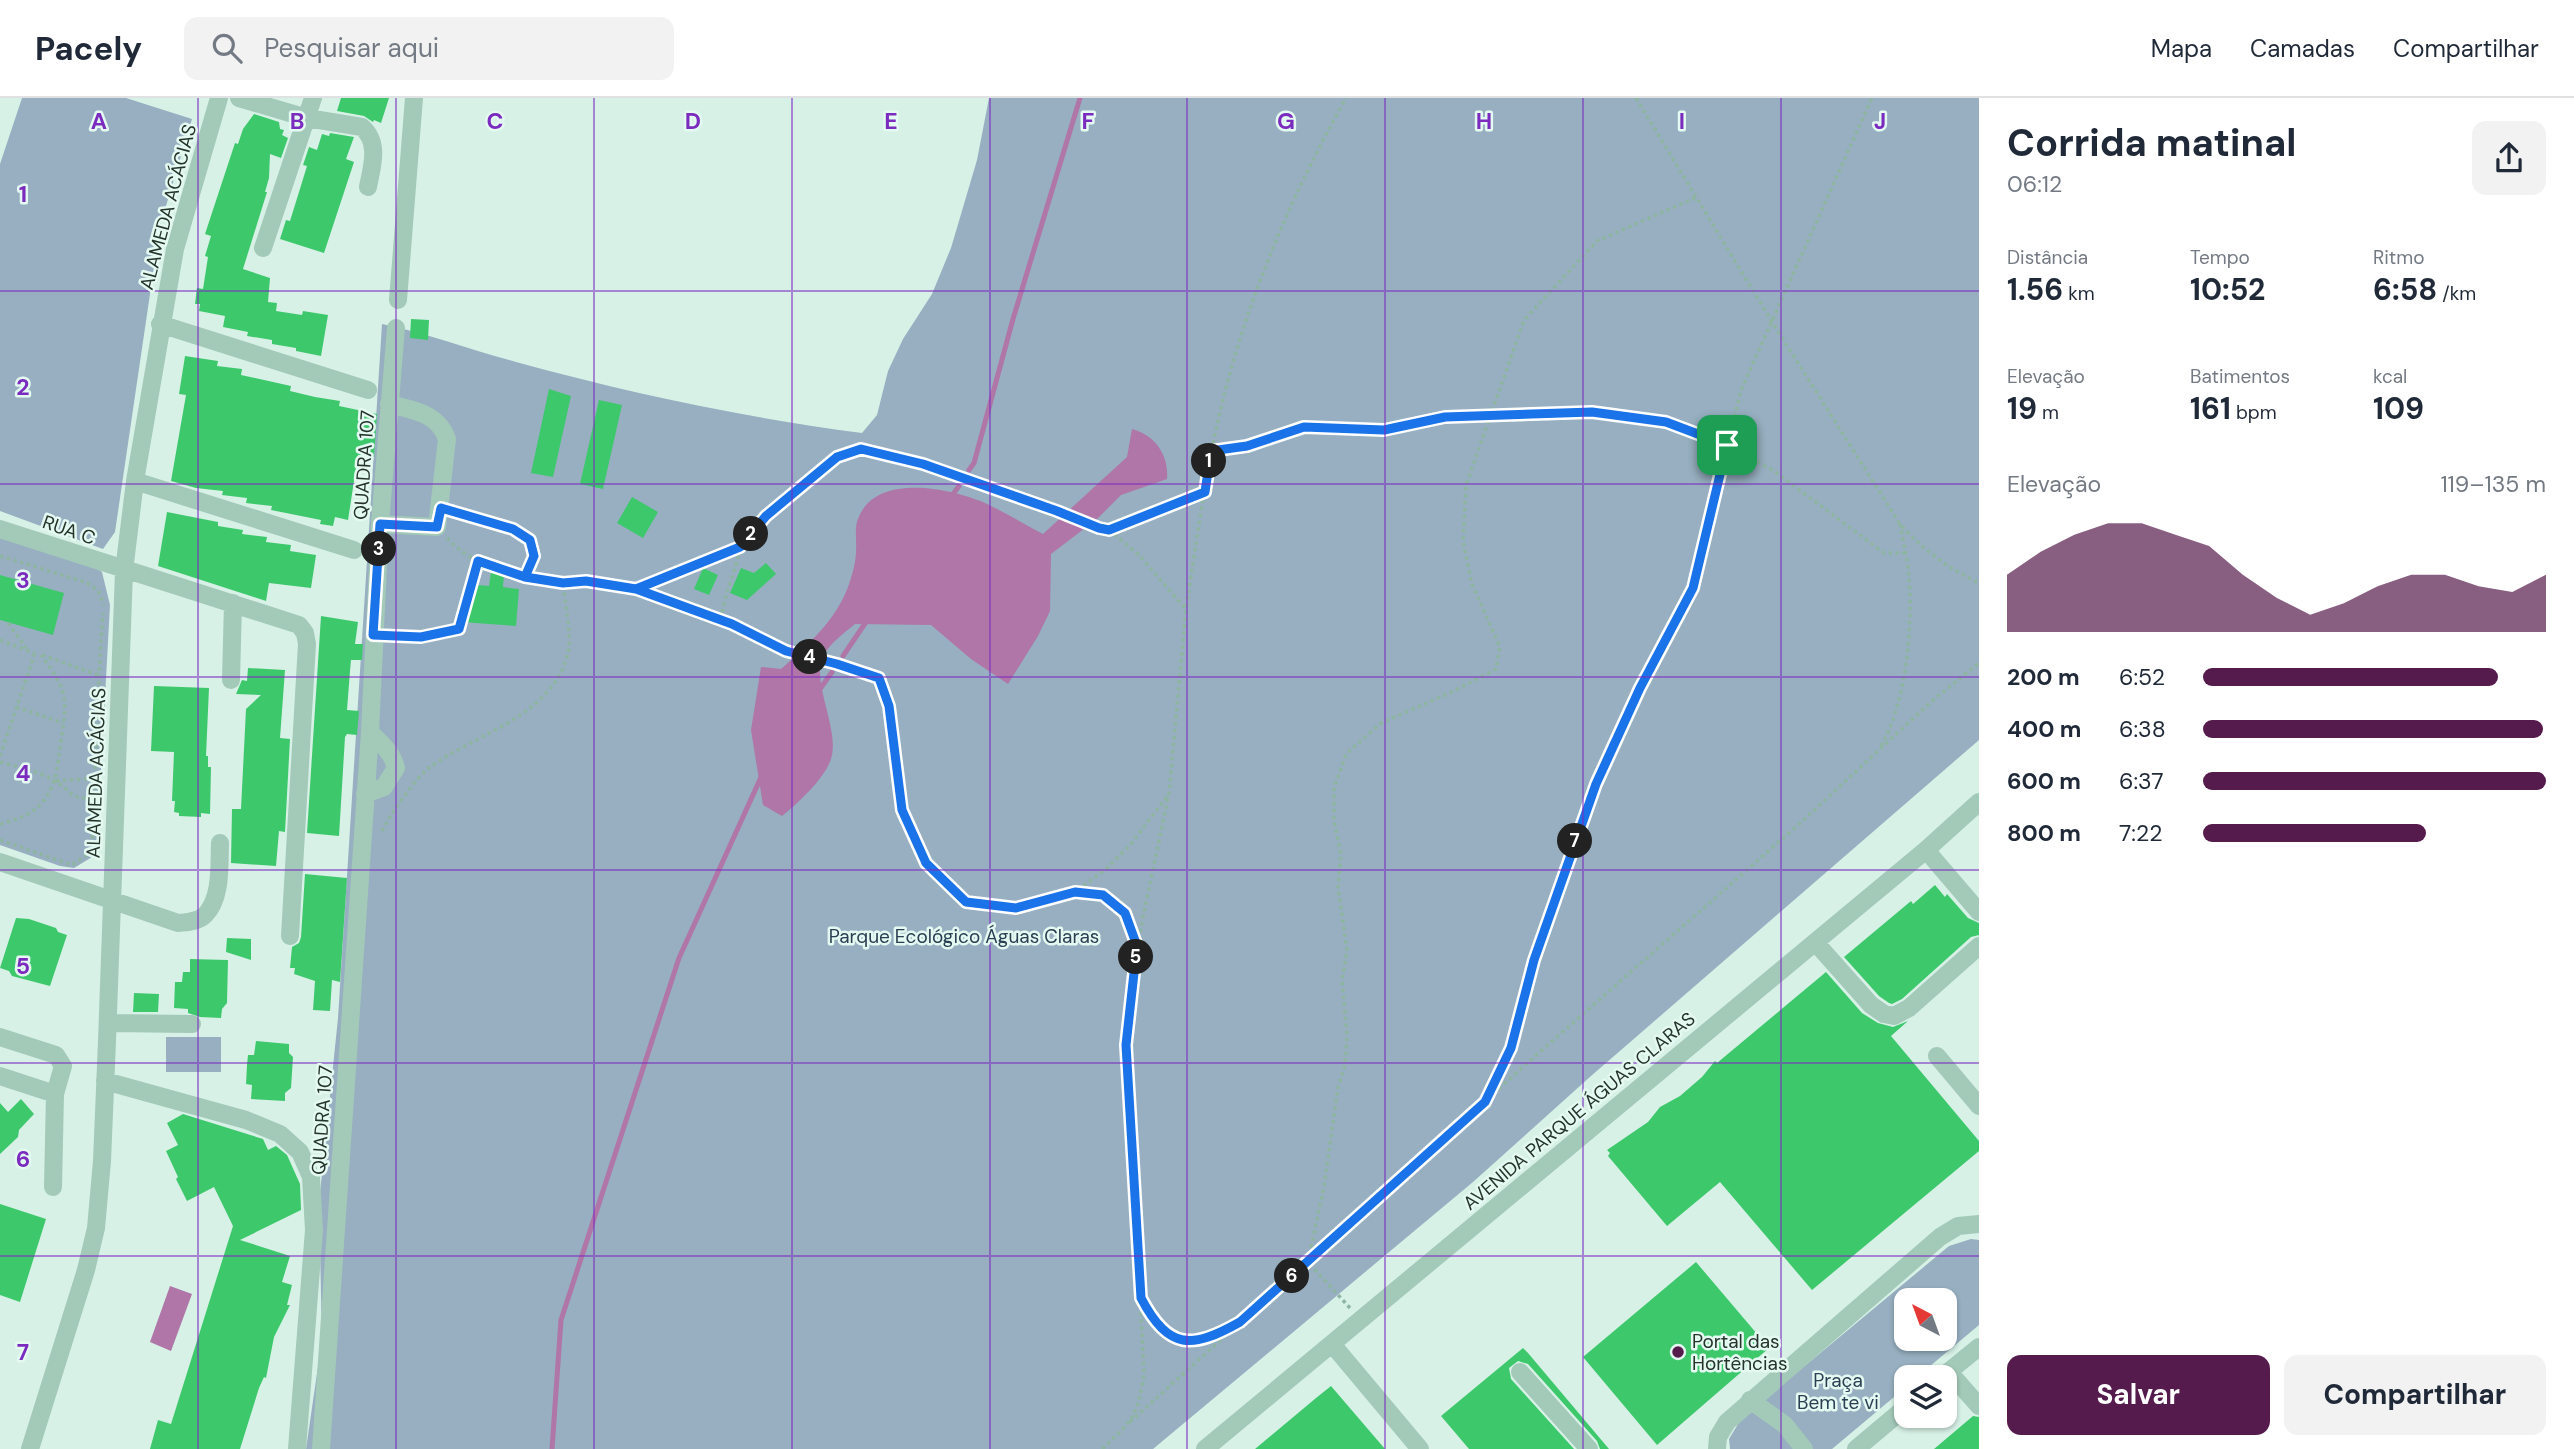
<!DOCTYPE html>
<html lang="pt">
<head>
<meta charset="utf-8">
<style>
	:root { --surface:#fff; --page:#f2f2f3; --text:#1f2937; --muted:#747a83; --line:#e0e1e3; --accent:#561b4d }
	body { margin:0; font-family:"DM Sans",sans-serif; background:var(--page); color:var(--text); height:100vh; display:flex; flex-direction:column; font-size:26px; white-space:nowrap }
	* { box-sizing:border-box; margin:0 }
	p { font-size:23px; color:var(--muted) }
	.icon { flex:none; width:38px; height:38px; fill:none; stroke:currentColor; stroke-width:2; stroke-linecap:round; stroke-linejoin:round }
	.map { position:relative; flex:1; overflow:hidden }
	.panel { display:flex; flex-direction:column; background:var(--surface); width:595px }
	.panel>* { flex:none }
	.needle { width:46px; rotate:319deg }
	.tools { position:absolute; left:1894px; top:1190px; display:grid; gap:14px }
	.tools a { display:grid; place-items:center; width:63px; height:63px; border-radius:14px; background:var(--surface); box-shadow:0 2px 5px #0004; font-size:35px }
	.pin { position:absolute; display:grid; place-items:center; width:60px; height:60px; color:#fff; margin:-30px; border-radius:14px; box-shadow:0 4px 10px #0006 }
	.km { position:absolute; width:35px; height:35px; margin:-18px; border-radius:50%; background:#222; color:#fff; font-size:19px; line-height:35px; text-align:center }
	.round { display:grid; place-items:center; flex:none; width:74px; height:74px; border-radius:14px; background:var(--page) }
	.summary { display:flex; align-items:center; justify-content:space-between; height:119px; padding:0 28px }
	h1 { font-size:38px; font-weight:700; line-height:52px }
	.figures { display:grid; grid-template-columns:repeat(3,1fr); gap:10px; height:119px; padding:7px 28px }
	.figures div { display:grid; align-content:center }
	.figures b { font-size:30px; font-weight:700 }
	.figures small { font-size:19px; font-weight:400 }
	.figures p { font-size:19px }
	.chart { height:196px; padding:14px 28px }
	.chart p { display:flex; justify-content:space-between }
	.chart svg { width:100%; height:126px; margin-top:7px; fill:var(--accent); opacity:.7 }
	.button { display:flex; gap:14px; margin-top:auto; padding:14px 28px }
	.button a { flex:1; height:80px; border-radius:14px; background:var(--accent); color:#fff; font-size:28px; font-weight:700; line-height:80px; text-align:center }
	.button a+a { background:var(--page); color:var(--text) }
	ul { padding:0 28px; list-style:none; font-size:23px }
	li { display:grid; grid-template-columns:112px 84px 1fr; align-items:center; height:52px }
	li i { height:18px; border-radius:9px; background:var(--accent) }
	header { display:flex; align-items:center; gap:42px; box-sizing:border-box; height:98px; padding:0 35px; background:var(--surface); border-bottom:2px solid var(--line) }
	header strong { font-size:33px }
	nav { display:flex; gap:38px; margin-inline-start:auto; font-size:24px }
	.search { width:490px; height:63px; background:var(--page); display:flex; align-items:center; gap:18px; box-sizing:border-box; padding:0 24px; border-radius:14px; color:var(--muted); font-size:26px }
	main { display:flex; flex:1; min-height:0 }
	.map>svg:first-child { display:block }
	.green { fill:#97afc0; fill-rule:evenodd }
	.water { fill:#af76a7 }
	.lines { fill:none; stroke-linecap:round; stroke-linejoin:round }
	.stream { stroke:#af76a7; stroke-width:5 }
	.building { fill:#3ec86c }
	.path { stroke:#8eb5a2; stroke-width:3.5; stroke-dasharray:3.5 3.5; stroke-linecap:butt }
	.minor { stroke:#a3c9b8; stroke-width:18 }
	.route-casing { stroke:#fff; stroke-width:14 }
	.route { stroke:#1a73e8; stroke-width:9 }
	.grid { fill:none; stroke:#7b2cbf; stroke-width:2; stroke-opacity:0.55 }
	.poi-dot { fill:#561b4d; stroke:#e4f9f1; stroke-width:2.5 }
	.labels { text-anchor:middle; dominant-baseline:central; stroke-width:5; stroke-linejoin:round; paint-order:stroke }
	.street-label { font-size:19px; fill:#25342b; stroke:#e4f9f1 }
	.park-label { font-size:19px; fill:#294053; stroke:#e4f9f1 }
	.poi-label { font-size:19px; fill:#25342b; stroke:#e4f9f1; text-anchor:start }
	.grid-label { font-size:23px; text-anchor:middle; font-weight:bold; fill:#7b2cbf; stroke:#e4f9f1; stroke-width:5; stroke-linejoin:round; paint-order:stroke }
</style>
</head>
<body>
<header>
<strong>Pacely</strong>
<div class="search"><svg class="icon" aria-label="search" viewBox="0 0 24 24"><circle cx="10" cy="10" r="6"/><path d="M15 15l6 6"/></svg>Pesquisar aqui</div>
<nav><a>Mapa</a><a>Camadas</a><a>Compartilhar</a></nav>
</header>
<main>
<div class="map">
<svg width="1979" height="1351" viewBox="0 0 1979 1351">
	<rect width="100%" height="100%" fill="#d7f1e7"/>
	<!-- green -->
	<path class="green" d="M 22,0 L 126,0 L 192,21 L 160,128 L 115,434 L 103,451 L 0,413 L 0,66 Z
		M 989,0 L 1979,0 L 1979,642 L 1591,978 L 1473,1084 L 1153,1351 L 306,1351 L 322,1241 L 319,1105 L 338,920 L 382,226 C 427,235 471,252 516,264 C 629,295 746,320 862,335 L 877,317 L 888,273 L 903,241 L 932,196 L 951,150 L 977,62 Z
		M 0,436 L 90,466 L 102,474 L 110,507 L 97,746 L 92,759 L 74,770 L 60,768 L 0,747 Z
		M 166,939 L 221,939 L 221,974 L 166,974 Z
		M 1971,1141 L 1979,1142 L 1979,1227 L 1917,1279 L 1906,1279 L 1906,1289 L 1832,1351 L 1730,1351 L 1729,1341 L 1741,1321 L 1949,1148 ZM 1906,1202 L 1944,1202 L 1944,1241 L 1906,1241 Z"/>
	<!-- water -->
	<path class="water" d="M 1132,331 C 1155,337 1169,357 1167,381 L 1121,397 L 1097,421 L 1051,456 L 1050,513 L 1038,538 L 1008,586 L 971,561 L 931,527 L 855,526 C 844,535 832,544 824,556 C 810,581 838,627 832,657 C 828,678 798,705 782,718 L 763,707 L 751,632 L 761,569 L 781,571 C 807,548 836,522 848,489 C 852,478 856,464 856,453 C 857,443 854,430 858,421 C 875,374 951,390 987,406 C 1006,415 1024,426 1043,436 L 1127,359 Z
		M 170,1188 L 192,1196 L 171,1253 L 150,1244 Z"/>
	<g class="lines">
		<!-- stream -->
		<path class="stream" d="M 969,372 L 974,365 L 1013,221 L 1080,0
			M 950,400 L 959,388
			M 843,558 L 868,521
			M 820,591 L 832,574
			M 552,1351 L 561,1222 L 679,860 L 762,677"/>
	</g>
	<!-- building -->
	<path class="building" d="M 341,0 L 389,0 L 381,25 L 374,22 L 373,24 L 364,18 L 337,13 Z
		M 254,16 L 279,24 L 280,31 L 284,32 L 282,37 L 288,40 L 281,60 L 270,56 L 269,80 L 265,94 L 267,94 L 243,171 L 270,180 L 268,204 L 277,205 L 276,213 L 302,217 L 303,213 L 328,217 L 321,258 L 296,253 L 296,250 L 272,246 L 272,242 L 247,238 L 248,234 L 223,229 L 225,218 L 199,213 L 200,206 L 195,206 L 197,190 L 203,191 L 208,159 L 205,158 L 211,138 L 205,136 L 235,45 L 238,46 L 243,31 Z
		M 330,35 L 354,39 L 346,61 L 354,64 L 324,155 L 280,141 L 286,122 L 290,123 L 299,94 L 307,68 L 303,67 L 309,49 L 317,52 L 322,36 L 329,38 Z
		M 411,221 L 429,222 L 428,242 L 410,240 Z
		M 185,258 L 218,263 L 217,268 L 242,271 L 241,277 L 291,288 L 290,293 L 315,299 L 340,303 L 339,308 L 377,316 L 374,359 L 358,357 L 348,422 L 335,419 L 333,428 L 320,426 L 321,422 L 271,412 L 272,408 L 246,405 L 247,400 L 222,397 L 223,393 L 196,390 L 171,383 L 186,297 L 179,296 Z
		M 549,291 L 571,298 L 553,379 L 531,375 Z
		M 599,302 L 622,307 L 603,391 L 580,386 Z
		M 632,399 L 658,414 L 643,440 L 617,425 Z
		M 167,414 L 218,424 L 218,428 L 243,432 L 242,436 L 267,439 L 266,444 L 291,447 L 290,453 L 316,457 L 311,490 L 269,485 L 266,503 L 158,468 Z
		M 766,465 L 776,476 L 747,502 L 730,495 L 741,470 L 754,475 Z
		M 703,470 L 718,477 L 709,497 L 694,491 Z
		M 491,474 L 504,476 L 503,489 L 519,491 L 516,528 L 462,524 L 465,486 L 489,488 Z
		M 0,477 L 64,495 L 53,537 L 0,522 Z
		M 321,518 L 358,524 L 355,546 L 363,546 L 362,562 L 351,562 L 350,573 L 347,612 L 359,613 L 357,637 L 347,636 L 345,639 L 339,738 L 307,735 Z
		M 248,570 L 285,572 L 280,640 L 290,641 L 285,734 L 279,733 L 276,768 L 231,765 L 232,711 L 241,711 L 246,611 L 261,597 L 236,596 L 242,582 L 247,583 Z
		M 154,588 L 209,590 L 206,658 L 208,658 L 208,669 L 211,669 L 210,716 L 201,715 L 201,719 L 179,718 L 179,715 L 174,714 L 175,703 L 172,703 L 174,654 L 151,653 Z
		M 305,776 L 347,780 L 340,884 L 332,882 L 330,913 L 313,912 L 315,883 L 294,876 L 295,870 L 290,870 L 292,849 L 299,845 L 301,839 Z
		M 1935,787 L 1945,799 L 1947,796 L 1968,820 L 1979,825 L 1979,837 L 1971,839 L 1902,901 L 1892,906 L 1889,905 L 1879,898 L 1844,859 L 1911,803 L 1913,806 Z
		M 16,820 L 29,821 L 56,830 L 58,834 L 67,837 L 50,888 L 12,878 L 9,873 L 0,870 Z
		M 227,840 L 251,841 L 251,862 L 226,854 Z
		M 190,861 L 228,862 L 227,905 L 222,911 L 221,920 L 200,919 L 188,915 L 188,911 L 174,910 L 175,884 L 182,884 L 183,874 L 190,874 Z
		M 1826,874 L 1862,915 L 1878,925 L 1893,929 L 1908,923 L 1891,938 L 1979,1043 L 1979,1053 L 1812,1192 L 1720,1084 L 1667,1128 L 1608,1058 L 1610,1055 L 1607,1052 L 1648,1024 L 1660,1009 L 1680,998 L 1702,979 L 1715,963 L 1717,965 Z
		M 134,895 L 159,896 L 158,914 L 133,914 Z
		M 256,943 L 289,946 L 289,955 L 293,959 L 291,990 L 285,995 L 285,1003 L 251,1001 L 252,987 L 246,986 L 247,967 L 248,957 L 254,957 Z
		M 21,1001 L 34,1016 L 19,1032 L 18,1039 L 0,1056 L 0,1005 L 8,1014 Z
		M 183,1016 L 263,1041 L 268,1052 L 276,1048 L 287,1057 L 300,1086 L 301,1112 L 240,1142 L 290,1158 L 282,1184 L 292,1187 L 287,1207 L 290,1207 L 274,1239 L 266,1280 L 264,1279 L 259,1290 L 240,1351 L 150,1351 L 158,1322 L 171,1326 L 233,1128 L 214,1089 L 187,1103 L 176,1081 L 178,1079 L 166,1053 L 178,1047 L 167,1025 Z
		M 0,1106 L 46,1121 L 20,1204 L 0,1197 Z
		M 1696,1164 L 1769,1250 L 1657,1347 L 1583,1259 Z
		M 1523,1250 L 1528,1255 L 1609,1351 L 1600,1351 L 1597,1343 L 1528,1266 L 1518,1263 L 1509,1270 L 1511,1281 L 1574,1351 L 1469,1351 L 1441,1318 Z
		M 1331,1288 L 1385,1351 L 1255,1351 L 1316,1300 Z
		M 1973,1318 L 1979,1319 L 1979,1351 L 1934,1351 Z"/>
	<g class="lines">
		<!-- path -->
		<path class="path" d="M 1636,0 L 1772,224 L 1900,426 C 1922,451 1949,471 1979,485
			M 1211,353 L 1247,348 L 1304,329 L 1384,332 L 1445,319 L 1592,315 L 1666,324 L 1727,347 L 1774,373 L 1884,455 L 1905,455
			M 455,414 L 513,431 L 530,442 L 534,458 L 525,479
			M 1109,432 L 1139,457 L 1185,510
			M 447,440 C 476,472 523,479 563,486
			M 0,458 L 85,484 L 98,492 L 104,507
			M 636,491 L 732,526 L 786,553 L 837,566 L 879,580 L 889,608 L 902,712 L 926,765 L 966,804 L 1016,810 L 1075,794 L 1106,771 L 1131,746 L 1168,697
			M 8,525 L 26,550
			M 731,525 L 722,515 C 726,492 736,472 740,449
			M 393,538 L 420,539 L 459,531 L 478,463
			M 0,542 L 34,555
			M 42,557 L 98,577
			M 16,609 L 63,625
			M 1881,648 C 1906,606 1913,528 1909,480 C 1908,462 1903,444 1900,426
			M 0,658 L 35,555
			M 0,664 C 17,669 39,673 55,683 C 74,694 67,701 94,700
			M 56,683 L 96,680
			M 0,726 C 51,714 55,690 61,643 C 63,630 66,614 64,600 C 62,585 50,569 41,557
			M 382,733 C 390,717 416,679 430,669 C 477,635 553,618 568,555 C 572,541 565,502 563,486 L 586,483 L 636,491 L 740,449 L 766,418 L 837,359 L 861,351 L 923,366 L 1057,413 L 1099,430 L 1109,432 L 1205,394 C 1225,254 1277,123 1346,0
			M 0,742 L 72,767 L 87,757 L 92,749 C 96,671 97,592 103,515
			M 1077,794 C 1117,798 1123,808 1136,845
			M 1487,1000 L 1511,950 L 1534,862 L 1596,686 L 1640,590 L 1693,490 L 1741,292 L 1872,0
			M 1142,1203 C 1165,1246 1190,1252 1232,1229
			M 1350,1210 L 1308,1164 L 1324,1088 L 1338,990 L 1345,967 L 1347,937 L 1342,883 L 1347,852 L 1338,789 L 1341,756 L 1334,723 L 1334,690 L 1346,656 L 1381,625 L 1452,594 L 1496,571 L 1500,549 L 1472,486 L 1463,444 L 1466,387 L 1524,222 L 1597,143 L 1697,99
			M 1130,1324 L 1525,967 L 1798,727 L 1932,603 L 1979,565
			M 1102,1351 C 1134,1321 1137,1319 1144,1276 L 1127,948 L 1137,848 L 1169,695 L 1186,511 L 1204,394"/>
		<!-- minor -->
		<path class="minor" d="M 239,0 L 307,20 L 362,29 C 380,45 372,68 368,89
			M 263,150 L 313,0
			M 398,202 L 414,0
			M 160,226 L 368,292
			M 135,383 L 354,452
			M 380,426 L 437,429 L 447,341 C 438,315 413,312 389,306
			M 0,431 L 299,527 L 305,535 L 307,546 L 290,838
			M 231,582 L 233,505
			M 365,696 L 384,689 L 396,670 C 392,654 381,645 370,634
			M 1926,752 L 1979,814
			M 0,764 L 178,825 C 187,824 198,824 205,817 C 222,800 219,767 220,745
			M 1815,844 L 1871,907 L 1884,916 L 1894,918 L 1909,910 L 1979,848
			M 108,925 L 192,926
			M 0,939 L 56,957 L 63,968 L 55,996
			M 1937,958 L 1979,1008
			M 0,978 L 55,996 L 53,1089
			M 105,983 L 246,1022 L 280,1036 L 300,1054 L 311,1079 L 314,1132 L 297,1351
			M 1332,1246 L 1420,1351
			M 1520,1274 L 1589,1351
			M 1949,1274 L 1979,1308
			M 1942,1279 L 1979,1249
			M 1750,1302 L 1785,1327 L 1804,1351
			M 30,1351 L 86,1172 L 96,1130 L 102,1063 L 107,943 L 124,473 L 135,383 L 175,151 L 219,0
			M 321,1351 L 370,634 L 380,426 L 396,230
			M 1205,1351 L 1926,752 L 1979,704
			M 1717,1351 L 1718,1339 L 1727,1324 L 1940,1139 L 1958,1128 L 1979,1126
			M 1856,1351 L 1906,1309"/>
	</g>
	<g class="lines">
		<defs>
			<path id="route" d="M 1727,347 L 1666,324 L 1592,314 L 1445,319 L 1384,332 L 1304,329 L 1247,348 L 1211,353 L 1205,394 L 1109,432 L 1099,430 L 1057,413 L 923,366 L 861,351 L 837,359 L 766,418 L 740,449 L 636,491 L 586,483 L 563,485 L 525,479 L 478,463 L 459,531 L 421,539 L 373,537 L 380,426 L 437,429 L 441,410 L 513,431 L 530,442 L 534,458 L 525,479 L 563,485 L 586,483 L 636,491 L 732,526 L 786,553 L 837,566 L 879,580 L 889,608 L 902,712 L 926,765 L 966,804 L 1016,810 L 1075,794 L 1103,797 L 1125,815 L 1137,848 L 1126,947 L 1141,1200 C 1169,1253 1192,1251 1240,1224 L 1485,1004 L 1511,950 L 1534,862 L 1596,686 L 1640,590 L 1693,490 L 1727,347"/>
		</defs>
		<!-- route casing -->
		<use href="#route" class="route-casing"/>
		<!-- route -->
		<use href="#route" class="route"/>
	</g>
	<!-- grid -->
	<path class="grid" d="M 198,0 L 198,1351M 396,0 L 396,1351M 594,0 L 594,1351M 792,0 L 792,1351M 990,0 L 990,1351M 1187,0 L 1187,1351M 1385,0 L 1385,1351M 1583,0 L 1583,1351M 1781,0 L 1781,1351M 0,193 L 1979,193M 0,386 L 1979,386M 0,579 L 1979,579M 0,772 L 1979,772M 0,965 L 1979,965M 0,1158 L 1979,1158"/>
	<!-- markers -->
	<circle class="poi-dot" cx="1678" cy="1254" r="7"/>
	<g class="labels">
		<!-- street labels -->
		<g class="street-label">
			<text transform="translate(168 109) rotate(-75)">ALAMEDA ACÁCIAS</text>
			<text transform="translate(364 367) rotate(-86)">QUADRA 107</text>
			<text transform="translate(69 432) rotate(19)">RUA C</text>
			<text transform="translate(96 675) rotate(-88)">ALAMEDA ACÁCIAS</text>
			<text transform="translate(1579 1013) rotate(-40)">AVENIDA PARQUE ÁGUAS CLARAS</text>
			<text transform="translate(322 1022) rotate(-86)">QUADRA 107</text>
		</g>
		<!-- park labels -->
		<g class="park-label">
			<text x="964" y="838">Parque Ecológico Águas Claras</text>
			<text x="1838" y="1282">Praça<tspan x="1838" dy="22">Bem te vi</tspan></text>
		</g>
		<!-- poi labels -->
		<g class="poi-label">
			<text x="1692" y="1243">Portal das<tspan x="1692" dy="22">Hortências</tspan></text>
		</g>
	</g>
	<g class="grid-label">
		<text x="99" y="31">A</text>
		<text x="297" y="31">B</text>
		<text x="495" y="31">C</text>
		<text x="693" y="31">D</text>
		<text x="891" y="31">E</text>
		<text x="1088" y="31">F</text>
		<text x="1286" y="31">G</text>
		<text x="1484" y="31">H</text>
		<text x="1682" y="31">I</text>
		<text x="1880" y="31">J</text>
		<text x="23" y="104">1</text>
		<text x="23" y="297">2</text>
		<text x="23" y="490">3</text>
		<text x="23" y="683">4</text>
		<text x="23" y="876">5</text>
		<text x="23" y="1069">6</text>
		<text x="23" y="1262">7</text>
	</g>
</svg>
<div class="tools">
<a><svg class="needle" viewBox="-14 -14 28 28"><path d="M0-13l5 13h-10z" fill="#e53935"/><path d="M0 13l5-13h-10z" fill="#747a83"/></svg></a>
<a><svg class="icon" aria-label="layers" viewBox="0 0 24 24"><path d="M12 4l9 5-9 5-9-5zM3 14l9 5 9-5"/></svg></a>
</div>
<div class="pin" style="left:1727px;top:347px;background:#1e9e55"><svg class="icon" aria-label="arrive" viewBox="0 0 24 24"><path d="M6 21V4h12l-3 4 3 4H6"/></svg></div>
<b class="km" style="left:1209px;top:363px">1</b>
<b class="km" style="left:751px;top:436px">2</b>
<b class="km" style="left:379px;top:451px">3</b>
<b class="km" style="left:810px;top:559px">4</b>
<b class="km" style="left:1136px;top:859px">5</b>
<b class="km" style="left:1292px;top:1178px">6</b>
<b class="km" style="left:1575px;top:743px">7</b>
</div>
<section class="panel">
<div class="summary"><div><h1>Corrida matinal</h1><p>06:12</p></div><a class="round"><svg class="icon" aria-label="share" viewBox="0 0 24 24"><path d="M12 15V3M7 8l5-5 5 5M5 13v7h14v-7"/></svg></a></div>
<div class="figures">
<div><p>Distância</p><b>1.56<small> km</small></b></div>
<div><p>Tempo</p><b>10:52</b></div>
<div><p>Ritmo</p><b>6:58<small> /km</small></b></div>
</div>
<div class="figures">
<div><p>Elevação</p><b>19<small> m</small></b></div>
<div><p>Batimentos</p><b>161<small> bpm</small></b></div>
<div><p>kcal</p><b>109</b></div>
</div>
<div class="chart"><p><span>Elevação</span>119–135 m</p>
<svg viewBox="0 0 160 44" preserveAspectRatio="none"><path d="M0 44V24L10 16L20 10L30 6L40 6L50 10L60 14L70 24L80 32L90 38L100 34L110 28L120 24L130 24L140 28L150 30L160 24V44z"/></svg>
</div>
<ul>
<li><b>200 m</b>6:52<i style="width:86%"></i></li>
<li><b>400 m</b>6:38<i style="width:99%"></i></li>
<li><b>600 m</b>6:37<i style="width:100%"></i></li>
<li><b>800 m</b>7:22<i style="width:65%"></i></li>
</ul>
<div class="button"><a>Salvar</a><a>Compartilhar</a></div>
</section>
</main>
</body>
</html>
